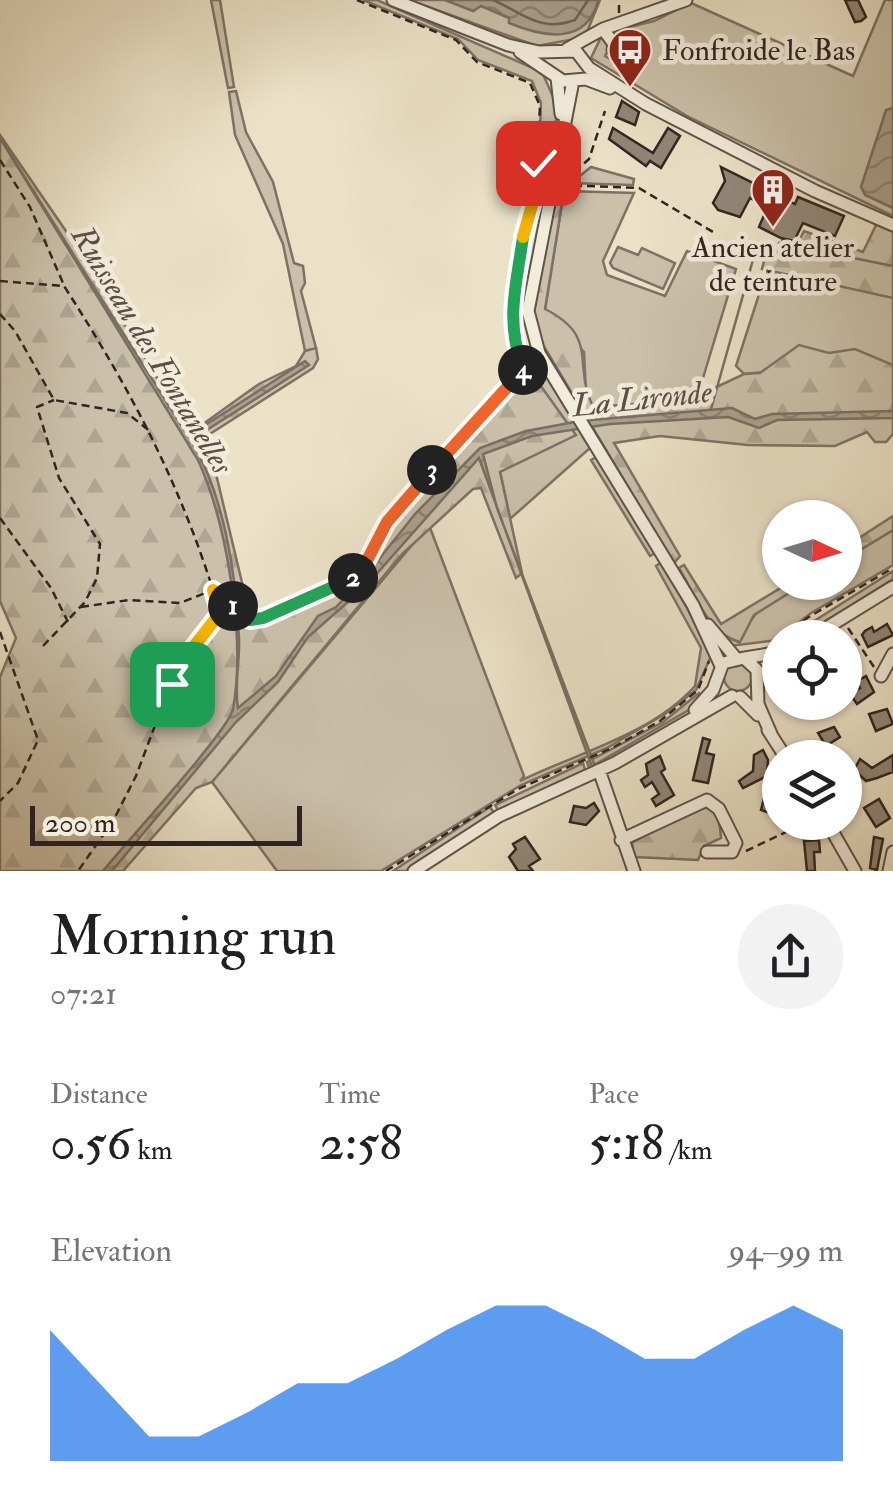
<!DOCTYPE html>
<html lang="en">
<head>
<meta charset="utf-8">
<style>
	:root { --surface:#fff; --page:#f2f2f2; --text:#202124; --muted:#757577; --accent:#1a73e8 }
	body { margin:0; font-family:"IM FELL Double Pica",serif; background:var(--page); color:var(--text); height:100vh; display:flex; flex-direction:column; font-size:38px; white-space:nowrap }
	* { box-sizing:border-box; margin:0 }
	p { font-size:32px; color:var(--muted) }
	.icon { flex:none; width:55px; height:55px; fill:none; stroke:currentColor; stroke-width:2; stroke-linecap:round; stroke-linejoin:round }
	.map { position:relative; height:871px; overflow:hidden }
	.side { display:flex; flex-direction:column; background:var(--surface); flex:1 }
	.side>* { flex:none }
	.needle { width:65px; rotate:94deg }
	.controls { position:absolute; left:762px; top:500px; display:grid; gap:20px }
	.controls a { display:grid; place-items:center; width:100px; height:100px; border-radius:50%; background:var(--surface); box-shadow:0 2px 8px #0004; font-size:50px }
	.scale { position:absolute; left:30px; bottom:25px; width:272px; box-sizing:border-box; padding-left:10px; border:5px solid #302420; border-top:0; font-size:28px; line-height:35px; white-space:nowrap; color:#302420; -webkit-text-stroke:8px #f2ecdb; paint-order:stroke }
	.pin { position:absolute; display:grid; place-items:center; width:85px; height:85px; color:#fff; margin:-42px; border-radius:20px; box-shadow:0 5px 15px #0006 }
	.km { position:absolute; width:50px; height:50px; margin:-25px; border-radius:50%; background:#222; color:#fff; font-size:28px; line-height:50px; text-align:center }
	.round { display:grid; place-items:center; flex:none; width:105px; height:105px; border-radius:52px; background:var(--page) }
	.head { display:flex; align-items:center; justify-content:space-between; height:170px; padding:0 50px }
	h1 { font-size:55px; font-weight:600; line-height:75px }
	.stats { display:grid; grid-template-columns:repeat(3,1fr); gap:15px; height:170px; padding:10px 50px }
	.stats div { display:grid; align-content:center }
	.stats b { font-size:50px; font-weight:600 }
	.stats small { font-size:28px; font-weight:400 }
	.stats p { font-size:28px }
	.chart { height:280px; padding:20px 50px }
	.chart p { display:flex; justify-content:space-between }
	.chart svg { width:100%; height:180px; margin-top:10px; fill:var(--accent); opacity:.7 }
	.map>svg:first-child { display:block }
	.green { fill:#cbc1ab; stroke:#7e7266; stroke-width:2.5 }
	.forest { fill:url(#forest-firs); stroke:#7e7266; stroke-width:2.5 }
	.water { fill:url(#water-waves); stroke:#7a6f62; stroke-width:2.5 }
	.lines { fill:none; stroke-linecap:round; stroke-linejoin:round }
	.shore { stroke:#6e6257; stroke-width:2.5 }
	.stream { stroke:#7a6f62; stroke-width:2.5 }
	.building { fill:#918677; stroke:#302420; stroke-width:2.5 }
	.minor-casing { stroke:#5f534a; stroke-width:15 }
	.path { stroke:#302420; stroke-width:2.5; stroke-dasharray:8 5; stroke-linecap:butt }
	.minor { stroke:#f2ecdb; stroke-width:11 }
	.split-1-casing { stroke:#fff; stroke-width:20 }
	.split-2-casing { stroke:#fff; stroke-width:20 }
	.split-3-casing { stroke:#fff; stroke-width:20 }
	.split-4-casing { stroke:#fff; stroke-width:20 }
	.split-5-casing { stroke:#fff; stroke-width:20 }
	.split-6-casing { stroke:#fff; stroke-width:20 }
	.split-1 { stroke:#f5b400; stroke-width:12 }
	.split-2 { stroke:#22a559; stroke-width:12 }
	.split-3 { stroke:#f0652b; stroke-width:12 }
	.split-4 { stroke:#f0652b; stroke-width:12 }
	.split-5 { stroke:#22a559; stroke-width:12 }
	.split-6 { stroke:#f5b400; stroke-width:12 }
	.labels { text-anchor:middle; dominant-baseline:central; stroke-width:9; stroke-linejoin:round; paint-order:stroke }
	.poi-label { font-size:30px; fill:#302420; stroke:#f2ecdb; text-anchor:start }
	.water-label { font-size:32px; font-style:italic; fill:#5b5046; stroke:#f2ecdb }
</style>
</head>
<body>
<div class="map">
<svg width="893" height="871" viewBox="0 0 893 871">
	<defs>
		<pattern id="forest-firs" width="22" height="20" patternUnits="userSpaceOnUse" patternTransform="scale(2.5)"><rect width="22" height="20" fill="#cbc1ab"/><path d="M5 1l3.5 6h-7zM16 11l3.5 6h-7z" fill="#afa693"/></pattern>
		<pattern id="water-waves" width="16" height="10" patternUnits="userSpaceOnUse" patternTransform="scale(2.5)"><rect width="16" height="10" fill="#aba18e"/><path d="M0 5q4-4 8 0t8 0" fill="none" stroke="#8c8374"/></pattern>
	</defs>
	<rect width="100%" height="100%" fill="#ebe1c7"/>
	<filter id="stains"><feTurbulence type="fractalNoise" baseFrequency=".002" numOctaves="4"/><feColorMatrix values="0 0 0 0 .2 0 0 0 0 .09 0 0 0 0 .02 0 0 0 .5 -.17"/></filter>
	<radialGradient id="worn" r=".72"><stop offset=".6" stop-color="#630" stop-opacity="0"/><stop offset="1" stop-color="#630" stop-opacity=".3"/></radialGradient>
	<!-- green -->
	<path class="green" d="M 211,0 L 220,0 L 234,87 L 228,88 Z
		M 363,0 L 377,0 L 542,72 L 558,108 L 546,184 L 538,179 L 541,103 L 532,81 L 478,60 L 458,39 Z
		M 409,0 L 600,0 L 587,32 L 575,39 L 537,46 Z
		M 885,0 L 893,0 L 893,216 L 687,116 L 591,58 L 602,35 L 611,45 L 605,56 L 612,60 L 620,46 L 609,32 L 654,21 L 691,3 L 853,76 Z
		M 236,91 L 246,132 L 273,182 L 294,263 L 303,266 L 305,283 L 301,291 L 316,348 L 305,351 L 283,244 L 235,135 L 229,92 Z
		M 591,167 L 634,179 L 633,185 L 571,183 Z
		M 564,191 L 634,193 L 603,261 L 607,275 L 665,296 L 687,251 L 736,269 L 703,378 L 687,401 L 593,407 L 586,393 L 584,352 L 545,310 Z
		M 618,247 L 638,255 L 642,248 L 675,263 L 663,289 L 613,268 L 610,263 Z
		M 771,257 L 893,286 L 893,374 L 846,364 L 744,374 L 736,366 Z
		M 539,363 L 590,448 L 510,519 L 500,471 L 575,435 L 530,371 L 529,366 Z
		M 597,457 L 655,553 L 650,556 L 591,460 Z
		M 429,525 L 524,776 L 520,781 C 577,753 651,735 695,686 L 701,648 L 656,566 L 662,562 L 712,654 L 696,690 L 665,714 L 607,748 L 521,785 L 381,871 L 277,871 L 212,782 Z
		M 893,530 L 893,565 L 811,613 L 777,640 L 730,646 L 723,635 L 739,642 C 757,595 799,583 845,582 L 845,559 Z
		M 893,571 L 893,579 L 800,637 L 789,637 Z
		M724 677a14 14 0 1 1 28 0a14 14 0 1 1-28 0Z
		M 699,693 L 704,697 L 694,707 L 589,768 L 587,762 L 663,722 Z
		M 583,763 L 585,770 L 498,810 L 495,805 Z
		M 490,807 L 494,813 L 406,871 L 393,871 Z"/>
	<!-- forest -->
	<path class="forest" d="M 0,135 L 79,250 L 216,474 L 251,620 L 355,572 L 380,524 L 530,371 L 576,435 L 500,472 L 522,573 L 516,578 L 481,488 L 473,489 L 402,554 L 212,782 L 196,788 L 123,871 L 0,871 L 0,677 L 16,638 L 0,601 Z
		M 564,191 L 545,309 C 600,337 572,363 593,407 L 687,401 L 744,374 L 760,373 L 799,345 L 829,353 L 855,349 L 893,365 L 893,434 L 886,442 L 875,442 L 867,432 L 835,446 L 748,445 L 660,436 L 614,443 L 680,556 L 674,563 L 531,325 L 552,193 Z
		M 877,223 L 893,229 L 893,298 L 762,269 L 766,253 L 777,256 L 783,238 L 798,243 L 804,231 L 863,252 Z
		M 316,348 L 318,359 L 313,368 L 202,439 L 196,429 L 259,384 L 296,366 L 305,351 Z
		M 893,516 L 893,530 L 845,559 L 845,547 Z
		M 684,565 L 721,624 L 789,583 L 805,583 L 754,615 L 740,642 C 709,635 694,593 679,568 Z
		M 704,804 C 718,810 720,823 721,838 L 704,846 L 698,860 L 634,857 L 632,843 L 678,814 Z"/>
	<!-- water -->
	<path class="water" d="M 445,0 L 597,0 L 598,1 C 586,46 543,37 509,23 L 509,18 L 481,6 L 473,11 Z
		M 893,108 L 893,208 L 865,195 L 861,187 L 886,110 Z
		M 0,138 L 188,436 L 305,361 L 309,365 L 191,440 C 224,495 236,573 239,638 C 240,661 234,686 238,708 L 276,676 L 318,616 L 336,607 L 364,578 L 415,514 L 480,448 L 526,431 L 580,421 L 732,408 L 755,419 L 772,414 L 893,411 L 893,418 L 777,420 L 759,428 L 728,417 L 610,424 L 532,436 L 483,454 L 497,508 L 595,766 L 592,767 L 479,458 L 365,587 L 308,637 L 278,682 L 236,722 L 112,871 L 103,871 C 123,846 230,729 233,709 C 246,639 227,524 198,460 Z"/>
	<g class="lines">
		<!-- shore -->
		<path class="shore" d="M 493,0 C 523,13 540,33 575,20 L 588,0"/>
		<!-- stream -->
		<path class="stream" d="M 779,243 L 893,266
			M 711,409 L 758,242"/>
	</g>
	<!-- building -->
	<path class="building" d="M 845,0 L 858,0 L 866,17 L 861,21 L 855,22 Z
		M 622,101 L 639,112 L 635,125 L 616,117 Z
		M 613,128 L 653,153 L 668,128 L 680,136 L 661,168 L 650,161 L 646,166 L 609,139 Z
		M 721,167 L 795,204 L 798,197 L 844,216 L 835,236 L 803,223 L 794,241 L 781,238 L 759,227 L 768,206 L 750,198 L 740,217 L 718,210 L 713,203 L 725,181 Z
		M 887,624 L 893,635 L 868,647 L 862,635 L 865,631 L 872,627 L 874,632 Z
		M 866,676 L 874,692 L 857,704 L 850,694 L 860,688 L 856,682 Z
		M 887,709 L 893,724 L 876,731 L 869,714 Z
		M 834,727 L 840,737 L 826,746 L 818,733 Z
		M 703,738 L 710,740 L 706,753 L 714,755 L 708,783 L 693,780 Z
		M 763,750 L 768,760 L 767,776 L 743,788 L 739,781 L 753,771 L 754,755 Z
		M 893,755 L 893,772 L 877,778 L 866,781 L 854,770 L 860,759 L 872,768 Z
		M 660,756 L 665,769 L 661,772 L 674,795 L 656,806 L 652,799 L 659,794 L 652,782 L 645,787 L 641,780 L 648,775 L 646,764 Z
		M 773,788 L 780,790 L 780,816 L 761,810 L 766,791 L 772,792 Z
		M 879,799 L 890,818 L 876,827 L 864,808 Z
		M 594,803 L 599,811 L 586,825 L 570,822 L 574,806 L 586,808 Z
		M 525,837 L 540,859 L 529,866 L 533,871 L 518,871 L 509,857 L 516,849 L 513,844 Z
		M 874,837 L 883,839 L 877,870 L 870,868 Z
		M 819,840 L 820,852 L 814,852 L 815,871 L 807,871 L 804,841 Z"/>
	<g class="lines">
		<defs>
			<path id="minor" d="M 393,0 L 508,45 L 539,52 L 576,51 L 589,68 L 646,104 L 815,191 L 893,225
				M 603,29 L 614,44 L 613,50
				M 567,49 L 603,29 L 686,0
				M 520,52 L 563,81 L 586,79 L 610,88
				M 557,78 L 561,114
				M 573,81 L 528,311 L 539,353 L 693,605 L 721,666
				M 708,625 L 735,657
				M 810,638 L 893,587
				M 745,658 L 780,652
				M 881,676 L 893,654
				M 740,697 L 758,715
				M 695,710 L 713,690 L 723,663 L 744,658 L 757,670 L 758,704 L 771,734
				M 768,730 L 786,758
				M 599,770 L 634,871
				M 827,822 L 855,871
				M 621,840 L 707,800 L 719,809 L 736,843 L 732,852 L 707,852
				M 414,871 L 499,816 L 615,763 L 732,696
				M 889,871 L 893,852"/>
		</defs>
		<!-- minor casing -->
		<use href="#minor" class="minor-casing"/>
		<!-- path -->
		<path class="path" d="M 357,0 L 456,40 L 477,62 L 530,83 L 540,106 L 536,181 L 544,185
			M 619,13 L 619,0
			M 0,160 L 30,207 L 63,283
			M 565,181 L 589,159 L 605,111
			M 561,185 L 639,188 L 713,232
			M 0,281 L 64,286 C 133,393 184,490 220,613 L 177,667 L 136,776 L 113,821 L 78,871
			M 0,314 L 15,331 L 54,400 L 127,413 L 151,432
			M 524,373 C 502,313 516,245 537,185
			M 0,518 L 51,588 L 68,622
			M 81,607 L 129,600 L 180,603 L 213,590 L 250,620 L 349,581 L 361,572 L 404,499 L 531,362
			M 848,628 L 874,667
			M 0,632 L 38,740 L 18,783 L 0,801
			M 784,638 L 807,618 L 893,568
			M 43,646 L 85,602 L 97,578 L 100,544 L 59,478 L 37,407 L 54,400
			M 746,851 L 807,822
			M 386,871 L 518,789 L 614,747 L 660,721 L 698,690 L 709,661"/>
		<!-- minor -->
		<use href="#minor" class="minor"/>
	</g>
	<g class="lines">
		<defs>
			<path id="split-1" d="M 172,684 L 178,667 L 220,613 L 213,590 L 233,606"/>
			<path id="split-2" d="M 233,606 L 250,620 L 263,618 L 353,578"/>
			<path id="split-3" d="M 353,578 L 361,572 L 387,522 L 432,470"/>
			<path id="split-4" d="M 432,470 L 523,370"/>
			<path id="split-5" d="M 523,370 C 505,318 516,289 523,237"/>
			<path id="split-6" d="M 523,237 L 538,184 L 538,163"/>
		</defs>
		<!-- split-1 casing -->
		<use href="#split-1" class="split-1-casing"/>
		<!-- split-2 casing -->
		<use href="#split-2" class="split-2-casing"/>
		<!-- split-3 casing -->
		<use href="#split-3" class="split-3-casing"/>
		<!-- split-4 casing -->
		<use href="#split-4" class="split-4-casing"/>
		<!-- split-5 casing -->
		<use href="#split-5" class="split-5-casing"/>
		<!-- split-6 casing -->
		<use href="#split-6" class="split-6-casing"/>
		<!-- split-1 -->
		<use href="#split-1" class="split-1"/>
		<!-- split-2 -->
		<use href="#split-2" class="split-2"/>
		<!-- split-3 -->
		<use href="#split-3" class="split-3"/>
		<!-- split-4 -->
		<use href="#split-4" class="split-4"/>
		<!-- split-5 -->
		<use href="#split-5" class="split-5"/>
		<!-- split-6 -->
		<use href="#split-6" class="split-6"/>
	</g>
	<!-- icons -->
	<defs>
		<symbol id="bus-pin" viewBox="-11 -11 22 30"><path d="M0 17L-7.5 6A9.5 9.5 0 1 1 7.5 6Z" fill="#8f2418" stroke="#f2ecdb"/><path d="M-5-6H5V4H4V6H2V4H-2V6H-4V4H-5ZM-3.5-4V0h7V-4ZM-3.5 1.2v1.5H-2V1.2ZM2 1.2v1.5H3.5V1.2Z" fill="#fff"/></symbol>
		<symbol id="building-pin" viewBox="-11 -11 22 30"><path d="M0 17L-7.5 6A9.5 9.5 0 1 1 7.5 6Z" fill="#8f2418" stroke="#f2ecdb"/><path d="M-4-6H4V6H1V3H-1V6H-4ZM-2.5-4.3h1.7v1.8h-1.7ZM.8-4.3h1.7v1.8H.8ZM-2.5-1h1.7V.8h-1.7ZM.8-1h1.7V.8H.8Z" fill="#fff"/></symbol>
	</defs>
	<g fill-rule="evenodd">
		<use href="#bus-pin" x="605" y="25" width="50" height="68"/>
		<use href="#building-pin" x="748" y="165" width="50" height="68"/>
	</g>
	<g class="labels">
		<!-- poi labels -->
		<g class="poi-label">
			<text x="662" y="50">Fonfroide le Bas</text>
			<text x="773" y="247" text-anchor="middle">Ancien atelier<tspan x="773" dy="34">de teinture</tspan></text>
		</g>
		<!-- water labels -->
		<g class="water-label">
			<text transform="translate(152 350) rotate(59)">Ruisseau des Fontanelles</text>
			<text transform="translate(642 399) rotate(-6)">La Lironde</text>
		</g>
	</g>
	<rect width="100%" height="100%" filter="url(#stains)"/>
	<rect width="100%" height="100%" fill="url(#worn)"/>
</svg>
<div class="controls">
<a><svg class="needle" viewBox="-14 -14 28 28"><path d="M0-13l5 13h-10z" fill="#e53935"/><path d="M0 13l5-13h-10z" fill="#757577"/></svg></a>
<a><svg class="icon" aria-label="locate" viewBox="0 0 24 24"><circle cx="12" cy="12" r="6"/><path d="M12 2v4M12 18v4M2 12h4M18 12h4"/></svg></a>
<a><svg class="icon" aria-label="layers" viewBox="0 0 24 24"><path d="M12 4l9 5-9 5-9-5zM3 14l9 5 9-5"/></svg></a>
</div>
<div class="scale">200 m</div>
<div class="pin" style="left:172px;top:684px;background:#1e9e55"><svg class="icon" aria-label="arrive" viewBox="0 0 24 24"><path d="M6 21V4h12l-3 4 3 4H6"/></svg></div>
<div class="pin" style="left:538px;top:163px;background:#d93025"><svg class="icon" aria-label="check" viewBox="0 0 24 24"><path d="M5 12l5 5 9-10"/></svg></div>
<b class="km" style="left:233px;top:606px">1</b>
<b class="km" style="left:353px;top:578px">2</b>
<b class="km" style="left:432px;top:470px">3</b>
<b class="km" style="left:523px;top:370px">4</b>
</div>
<section class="side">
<div class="head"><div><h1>Morning run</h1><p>07:21</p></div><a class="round"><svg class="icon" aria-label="share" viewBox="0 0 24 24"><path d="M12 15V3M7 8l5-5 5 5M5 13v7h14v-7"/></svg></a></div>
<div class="stats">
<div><p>Distance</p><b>0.56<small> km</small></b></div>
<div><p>Time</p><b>2:58</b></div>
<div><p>Pace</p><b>5:18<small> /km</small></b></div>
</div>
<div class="chart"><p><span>Elevation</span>94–99 m</p>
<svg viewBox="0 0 160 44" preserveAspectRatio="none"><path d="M0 44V12L10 25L20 38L30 38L40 32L50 25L60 25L70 19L80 12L90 6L100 6L110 12L120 19L130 19L140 12L150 6L160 12V44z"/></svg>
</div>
</section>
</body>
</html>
